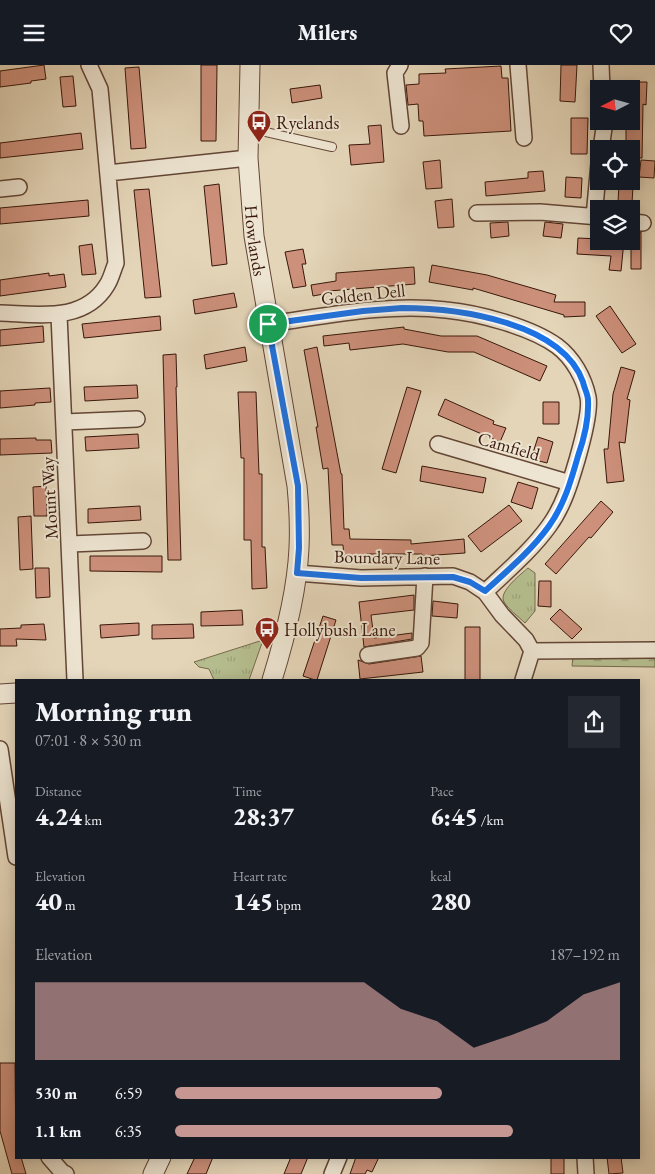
<!DOCTYPE html>
<html lang="en">
<head>
<meta charset="utf-8">
<style>
	:root { --surface:#171b24; --page:#242831; --text:#f1f3f6; --muted:#9ea1a6; --accent:#c59692 }
	body { margin:0; font-family:"EB Garamond",serif; background:var(--page); color:var(--text); height:100vh; display:flex; flex-direction:column; font-size:19px; white-space:nowrap }
	* { box-sizing:border-box; margin:0 }
	p { font-size:16px; color:var(--muted) }
	.icon { flex:none; width:28px; height:28px; fill:none; stroke:currentColor; stroke-width:2; stroke-linecap:round; stroke-linejoin:round }
	.map { position:relative; flex:1; overflow:hidden }
	.side { position:absolute; left:15px; top:614px; width:625px; height:480px; display:flex; flex-direction:column; background:var(--surface); border-radius:0px; box-shadow:0 2px 12px #0003 }
	.side>* { flex:none }
	.needle { width:32px; rotate:264deg }
	.controls { position:absolute; left:590px; top:15px; display:grid; gap:10px }
	.controls a { display:grid; place-items:center; width:50px; height:50px; border-radius:0px; background:var(--surface); box-shadow:0 2px 12px #0003; font-size:25px }
	.pin { position:absolute; display:grid; place-items:center; width:42px; height:42px; color:#fff; margin:-21px; border:2px solid #fff; border-radius:50%; box-shadow:0 1px 5px #0007 }
	.round { display:grid; place-items:center; flex:none; width:52px; height:52px; border-radius:0px; background:var(--page) }
	.headline { display:flex; align-items:center; justify-content:space-between; height:85px; padding:0 20px }
	h1 { font-size:28px; font-weight:800; line-height:38px }
	.metrics { display:grid; grid-template-columns:repeat(3,1fr); gap:8px; height:85px; padding:5px 20px }
	.metrics div { display:grid; align-content:center }
	.metrics b { font-size:25px; font-weight:800 }
	.metrics small { font-size:14px; font-weight:400 }
	.metrics p { font-size:14px }
	.chart { height:140px; padding:10px 20px }
	.chart p { display:flex; justify-content:space-between }
	.chart svg { width:100%; height:90px; margin-top:5px; fill:var(--accent); opacity:.7 }
	ul { padding:0 20px; list-style:none; font-size:16px }
	li { display:grid; grid-template-columns:80px 60px 1fr; align-items:center; height:38px }
	li i { height:12px; border-radius:6px; background:var(--accent) }
	header { display:flex; justify-content:space-between; align-items:center; height:65px; padding:0 20px; background:var(--surface); font-size:22px; font-weight:800 }
	.map>svg:first-child { display:block }
	.grass { fill:url(#grass-tufts); stroke:#766a4c }
	.forest { fill:url(#forest-firs); stroke:#766a4c }
	.building { fill:#cd907b; stroke:#38170a }
	.lines { fill:none; stroke-linecap:round; stroke-linejoin:round }
	.service-casing { stroke:#634636; stroke-width:10 }
	.minor-casing { stroke:#634636; stroke-width:18 }
	.tertiary-casing { stroke:#634636; stroke-width:21 }
	.service { stroke:#ede4d1; stroke-width:8 }
	.minor { stroke:#ede4d1; stroke-width:15 }
	.tertiary { stroke:#ede4d1; stroke-width:19 }
	.route-casing { stroke:#fff; stroke-width:10 }
	.route { stroke:#1a73e8; stroke-width:6 }
	.labels { text-anchor:middle; dominant-baseline:central; stroke-width:4; stroke-linejoin:round; paint-order:stroke }
	.poi-label { font-size:18px; fill:#38170a; stroke:#ede4d1; text-anchor:start }
	.street-label { font-size:18px; fill:#38170a; stroke:#ede4d1 }
</style>
</head>
<body>
<header><svg class="icon" aria-label="menu" viewBox="0 0 24 24"><path d="M4 6h16M4 12h16M4 18h16"/></svg>Milers<svg class="icon" aria-label="heart" viewBox="0 0 24 24"><path d="M12 20l-8-8c-3-5 5-10 8-4 3-6 11-1 8 4z"/></svg></header>
<div class="map">
<svg width="655" height="1109" viewBox="0 0 655 1109">
	<defs>
		<pattern id="grass-tufts" width="24" height="20" patternUnits="userSpaceOnUse" patternTransform="scale(1.25)"><rect width="24" height="20" fill="#b5bd8e"/><path d="M3 7l-1-3M5 7V3M7 7l1-3M15 17l-1-3M17 17v-4M19 17l1-3" fill="none" stroke="#9ca279"/></pattern>
		<pattern id="forest-firs" width="22" height="20" patternUnits="userSpaceOnUse" patternTransform="scale(1.25)"><rect width="22" height="20" fill="#b5bd8e"/><path d="M5 1l3.5 6h-7zM16 11l3.5 6h-7z" fill="#9ca279"/></pattern>
	</defs>
	<rect width="100%" height="100%" fill="#e4d5b8"/>
	<filter id="stains"><feTurbulence type="fractalNoise" baseFrequency=".004" numOctaves="4"/><feColorMatrix values="0 0 0 0 .2 0 0 0 0 .09 0 0 0 0 .02 0 0 0 .5 -.17"/></filter>
	<radialGradient id="worn" r=".72"><stop offset=".6" stop-color="#630" stop-opacity="0"/><stop offset="1" stop-color="#630" stop-opacity=".3"/></radialGradient>
	<!-- grass -->
	<path class="grass" d="M 528,503 L 535,508 L 535,546 L 525,558 C 520,553 504,541 503,534 C 502,524 521,509 528,503 Z
		M 263,575 L 249,615 L 214,615 L 209,604 L 199,602 L 194,597 Z"/>
	<!-- forest -->
	<path class="forest" d="M 655,578 L 655,602 L 572,601 L 574,581 Z"/>
	<!-- building -->
	<path class="building" d="M 44,0 L 46,14 L 31,16 L 31,18 L 0,22 L 0,6 Z
		M 201,0 L 217,0 L 216,76 L 201,76 Z
		M 561,0 L 577,0 L 575,37 L 560,36 Z
		M 501,1 L 502,13 L 508,13 L 511,66 L 424,71 L 423,56 L 419,56 L 418,39 L 408,40 L 406,20 L 419,19 L 419,9 L 446,8 L 445,4 Z
		M 139,2 L 146,83 L 131,84 L 125,3 Z
		M 73,11 L 76,41 L 63,42 L 60,12 Z
		M 632,17 L 647,17 L 646,40 L 643,39 L 642,93 L 631,93 L 631,84 L 626,84 L 626,56 L 631,57 Z
		M 320,20 L 322,33 L 292,38 L 290,24 Z
		M 571,53 L 588,53 L 587,89 L 571,89 Z
		M 381,60 L 384,97 L 351,100 L 349,80 L 370,79 L 368,61 Z
		M 81,68 L 83,84 L 0,93 L 0,78 Z
		M 440,95 L 442,123 L 426,124 L 423,97 Z
		M 641,95 L 655,96 L 654,113 L 639,112 Z
		M 543,106 L 545,126 L 486,131 L 485,117 L 528,113 L 528,107 Z
		M 566,112 L 582,113 L 581,133 L 565,132 Z
		M 219,119 L 227,199 L 212,201 L 204,121 Z
		M 619,120 L 633,121 L 632,138 L 618,137 Z
		M 149,124 L 161,232 L 145,233 L 134,125 Z
		M 452,134 L 454,162 L 438,163 L 435,136 Z
		M 88,135 L 89,151 L 0,159 L 0,143 Z
		M 508,157 L 509,171 L 491,173 L 490,158 Z
		M 545,157 L 563,159 L 561,173 L 543,171 Z
		M 631,166 L 641,167 L 641,204 L 631,204 Z
		M 578,173 L 599,174 L 599,176 L 624,176 L 621,206 L 609,205 L 611,191 L 577,189 Z
		M 92,179 L 96,209 L 82,210 L 79,181 Z
		M 303,184 L 306,199 L 302,199 L 306,221 L 293,223 L 285,187 Z
		M 432,200 L 487,210 L 556,230 L 554,237 L 585,237 L 585,251 L 564,252 L 564,250 L 473,223 L 473,225 L 429,217 Z
		M 414,202 L 415,219 L 329,226 L 329,228 L 313,231 L 311,220 L 336,216 L 336,208 Z
		M 49,208 L 49,211 L 64,209 L 66,222 L 0,231 L 0,215 Z
		M 234,228 L 237,242 L 195,249 L 193,235 Z
		M 610,241 L 636,279 L 622,288 L 596,251 Z
		M 160,251 L 161,265 L 84,273 L 82,259 Z
		M 43,261 L 44,277 L 0,281 L 0,265 Z
		M 404,262 L 404,264 L 441,271 L 477,271 L 547,301 L 540,316 L 474,287 L 448,287 L 403,279 L 350,285 L 349,278 L 324,281 L 323,271 Z
		M 245,282 L 247,296 L 206,304 L 204,290 Z
		M 317,282 L 341,409 L 342,409 L 344,464 L 349,464 L 350,474 L 411,475 L 411,479 L 464,474 L 465,488 L 422,491 L 422,489 L 365,489 L 365,491 L 344,492 L 343,480 L 332,480 L 328,403 L 323,404 L 316,362 L 318,362 L 304,285 Z
		M 176,289 L 177,322 L 176,322 L 181,495 L 168,495 L 163,290 Z
		M 621,302 L 635,306 L 627,334 L 630,335 L 625,378 L 619,377 L 624,416 L 607,418 L 604,384 L 608,384 L 613,329 Z
		M 137,320 L 138,333 L 85,336 L 84,322 Z
		M 407,322 L 421,326 L 396,408 L 382,404 Z
		M 50,323 L 51,337 L 35,338 L 35,340 L 0,343 L 0,326 Z
		M 238,327 L 256,327 L 259,409 L 262,409 L 262,482 L 265,482 L 267,523 L 252,524 L 251,475 L 244,475 L 244,393 L 241,393 Z
		M 445,334 L 494,356 L 493,359 L 506,363 L 500,377 L 438,350 Z
		M 543,337 L 559,337 L 559,359 L 543,359 Z
		M 138,369 L 139,383 L 86,386 L 85,372 Z
		M 538,372 L 553,377 L 547,398 L 531,394 Z
		M 36,373 L 36,375 L 51,375 L 52,388 L 0,390 L 0,374 Z
		M 422,401 L 486,413 L 483,428 L 420,416 Z
		M 518,417 L 538,423 L 532,444 L 511,437 Z
		M 46,421 L 47,451 L 34,451 L 33,422 Z
		M 601,436 L 613,447 L 591,473 L 589,472 L 556,509 L 545,499 Z
		M 509,440 L 522,456 L 481,487 L 468,471 Z
		M 140,441 L 141,455 L 88,458 L 88,444 Z
		M 31,451 L 33,504 L 20,505 L 18,452 Z
		M 90,491 L 162,491 L 162,507 L 90,506 Z
		M 35,503 L 49,503 L 50,532 L 36,533 Z
		M 539,516 L 551,516 L 551,542 L 538,541 Z
		M 414,530 L 414,545 L 371,550 L 374,573 L 412,568 L 412,574 L 364,582 L 359,537 Z
		M 433,536 L 458,539 L 457,553 L 432,551 Z
		M 560,544 L 582,564 L 572,574 L 550,554 Z
		M 242,545 L 243,560 L 201,561 L 201,547 Z
		M 323,551 L 336,555 L 317,615 L 315,615 L 303,611 Z
		M 139,558 L 139,570 L 101,573 L 100,560 Z
		M 44,559 L 46,575 L 16,574 L 17,581 L 0,581 L 0,564 L 21,563 L 21,560 Z
		M 193,559 L 194,573 L 152,574 L 152,560 Z
		M 465,562 L 480,562 L 480,615 L 465,615 Z
		M 421,591 L 423,607 L 360,614 L 358,595 L 369,599 Z
		M 0,998 L 15,998 L 16,1092 L 21,1092 L 26,1109 L 12,1109 L 0,1066 Z
		M 195,1092 L 213,1092 L 206,1109 L 187,1109 Z
		M 291,1092 L 308,1092 L 301,1109 L 284,1109 Z
		M 356,1092 L 379,1092 L 372,1107 L 367,1105 L 365,1109 L 350,1109 Z
		M 551,1092 L 564,1092 L 564,1109 L 551,1109 Z
		M 607,1092 L 621,1092 L 623,1108 L 609,1109 Z"/>
	<g class="lines">
		<defs>
			<path id="service" d="M 248,63 L 332,82"/>
			<path id="minor" d="M 400,0 L 395,8 L 401,61
				M 518,0 L 524,73
				M 601,0 L 602,24
				M 601,84 L 605,56
				M 108,108 L 248,93
				M 0,124 L 19,122
				M 477,148 L 540,147 L 599,152
				M 594,152 L 599,98
				M 631,157 L 643,158
				M 0,248 C 38,249 84,258 107,220 C 111,214 113,205 116,198 L 100,24 L 89,0
				M 59,250 L 75,615
				M 268,259 C 327,251 387,238 446,245 C 478,248 531,262 557,281 C 573,293 584,313 588,332 C 591,347 581,381 577,395 C 570,419 563,442 549,461 C 531,486 507,506 485,527
				M 64,357 L 137,354
				M 438,379 L 570,418
				M 70,479 L 143,476
				M 297,508 L 361,513 L 453,511 L 470,517 L 485,527 L 502,550 L 526,575 L 532,586 L 523,615
				M 532,586 L 655,585
				M 368,590 L 417,583 L 421,578 L 425,511
				M 0,684 L 16,792
				M 49,1092 L 62,1107 L 66,1109
				M 585,1092 L 586,1109
				M 332,1109 L 339,1092"/>
			<g id="tertiary">
				<path id="s1" d="M 250,0 L 248,93 L 254,171 L 297,421 C 299,442 300,462 299,483 C 297,527 285,573 272,615"/>
				<path d="M 0,629 L 16,628"/>
				<path d="M 153,1109 L 161,1092"/>
			</g>
		</defs>
		<!-- service casing -->
		<use href="#service" class="service-casing"/>
		<!-- minor casing -->
		<use href="#minor" class="minor-casing"/>
		<!-- tertiary casing -->
		<use href="#tertiary" class="tertiary-casing"/>
		<!-- service -->
		<use href="#service" class="service"/>
		<!-- minor -->
		<use href="#minor" class="minor"/>
		<!-- tertiary -->
		<use href="#tertiary" class="tertiary"/>
	</g>
	<g class="lines">
		<defs>
			<path id="route" d="M 402,243 C 457,243 562,257 583,317 C 584,323 588,329 588,335 C 589,354 584,374 578,391 C 571,416 564,440 549,461 C 531,486 507,506 485,526 L 470,517 L 453,512 L 361,513 L 297,508 L 299,483 L 298,421 L 268,259 L 363,246 Z"/>
		</defs>
		<!-- route casing -->
		<use href="#route" class="route-casing"/>
		<!-- route -->
		<use href="#route" class="route"/>
	</g>
	<!-- icons -->
	<defs>
		<symbol id="bus-pin" viewBox="-11 -11 22 30"><path d="M0 17L-7.5 6A9.5 9.5 0 1 1 7.5 6Z" fill="#8f2418" stroke="#ede4d1"/><path d="M-5-6H5V4H4V6H2V4H-2V6H-4V4H-5ZM-3.5-4V0h7V-4ZM-3.5 1.2v1.5H-2V1.2ZM2 1.2v1.5H3.5V1.2Z" fill="#fff"/></symbol>
	</defs>
	<g fill-rule="evenodd">
		<use href="#bus-pin" x="245" y="43" width="28" height="38"/>
		<use href="#bus-pin" x="253" y="550" width="28" height="38"/>
	</g>
	<g class="labels">
		<!-- poi labels -->
		<g class="poi-label">
			<text x="276" y="57">Ryelands</text>
			<text x="284" y="564">Hollybush Lane</text>
		</g>
		<!-- street labels -->
		<g class="street-label">
			<text stroke="none"><textPath href="#s1" startOffset="176">Howlands</textPath></text>
			<text transform="translate(363 229) rotate(-6)">Golden Dell</text>
			<text transform="translate(509 381) rotate(16)">Camfield</text>
			<text transform="translate(49 433) rotate(-93)">Mount Way</text>
			<text transform="translate(387 492) rotate(1)">Boundary Lane</text>
		</g>
	</g>
	<rect width="100%" height="100%" filter="url(#stains)"/>
	<rect width="100%" height="100%" fill="url(#worn)"/>
</svg>
<div class="controls">
<a><svg class="needle" viewBox="-14 -14 28 28"><path d="M0-13l5 13h-10z" fill="#e53935"/><path d="M0 13l5-13h-10z" fill="#9ea1a6"/></svg></a>
<a><svg class="icon" aria-label="locate" viewBox="0 0 24 24"><circle cx="12" cy="12" r="6"/><path d="M12 2v4M12 18v4M2 12h4M18 12h4"/></svg></a>
<a><svg class="icon" aria-label="layers" viewBox="0 0 24 24"><path d="M12 4l9 5-9 5-9-5zM3 14l9 5 9-5"/></svg></a>
</div>
<div class="pin" style="left:268px;top:259px;background:#1e9e55"><svg class="icon" aria-label="arrive" viewBox="0 0 24 24"><path d="M6 21V4h12l-3 4 3 4H6"/></svg></div>
<section class="side">
<div class="headline"><div><h1>Morning run</h1><p>07:01 · 8 × 530 m</p></div><a class="round"><svg class="icon" aria-label="share" viewBox="0 0 24 24"><path d="M12 15V3M7 8l5-5 5 5M5 13v7h14v-7"/></svg></a></div>
<div class="metrics">
<div><p>Distance</p><b>4.24<small> km</small></b></div>
<div><p>Time</p><b>28:37</b></div>
<div><p>Pace</p><b>6:45<small> /km</small></b></div>
</div>
<div class="metrics">
<div><p>Elevation</p><b>40<small> m</small></b></div>
<div><p>Heart rate</p><b>145<small> bpm</small></b></div>
<div><p>kcal</p><b>280</b></div>
</div>
<div class="chart"><p><span>Elevation</span>187–192 m</p>
<svg viewBox="0 0 160 44" preserveAspectRatio="none"><path d="M0 44V6L10 6L20 6L30 6L40 6L50 6L60 6L70 6L80 6L90 6L100 19L110 25L120 38L130 32L140 25L150 12L160 6V44z"/></svg>
</div>
<ul>
<li><b>530 m</b>6:59<i style="width:60%"></i></li>
<li><b>1.1 km</b>6:35<i style="width:76%"></i></li>
</ul>
</section>
</div>
</body>
</html>
